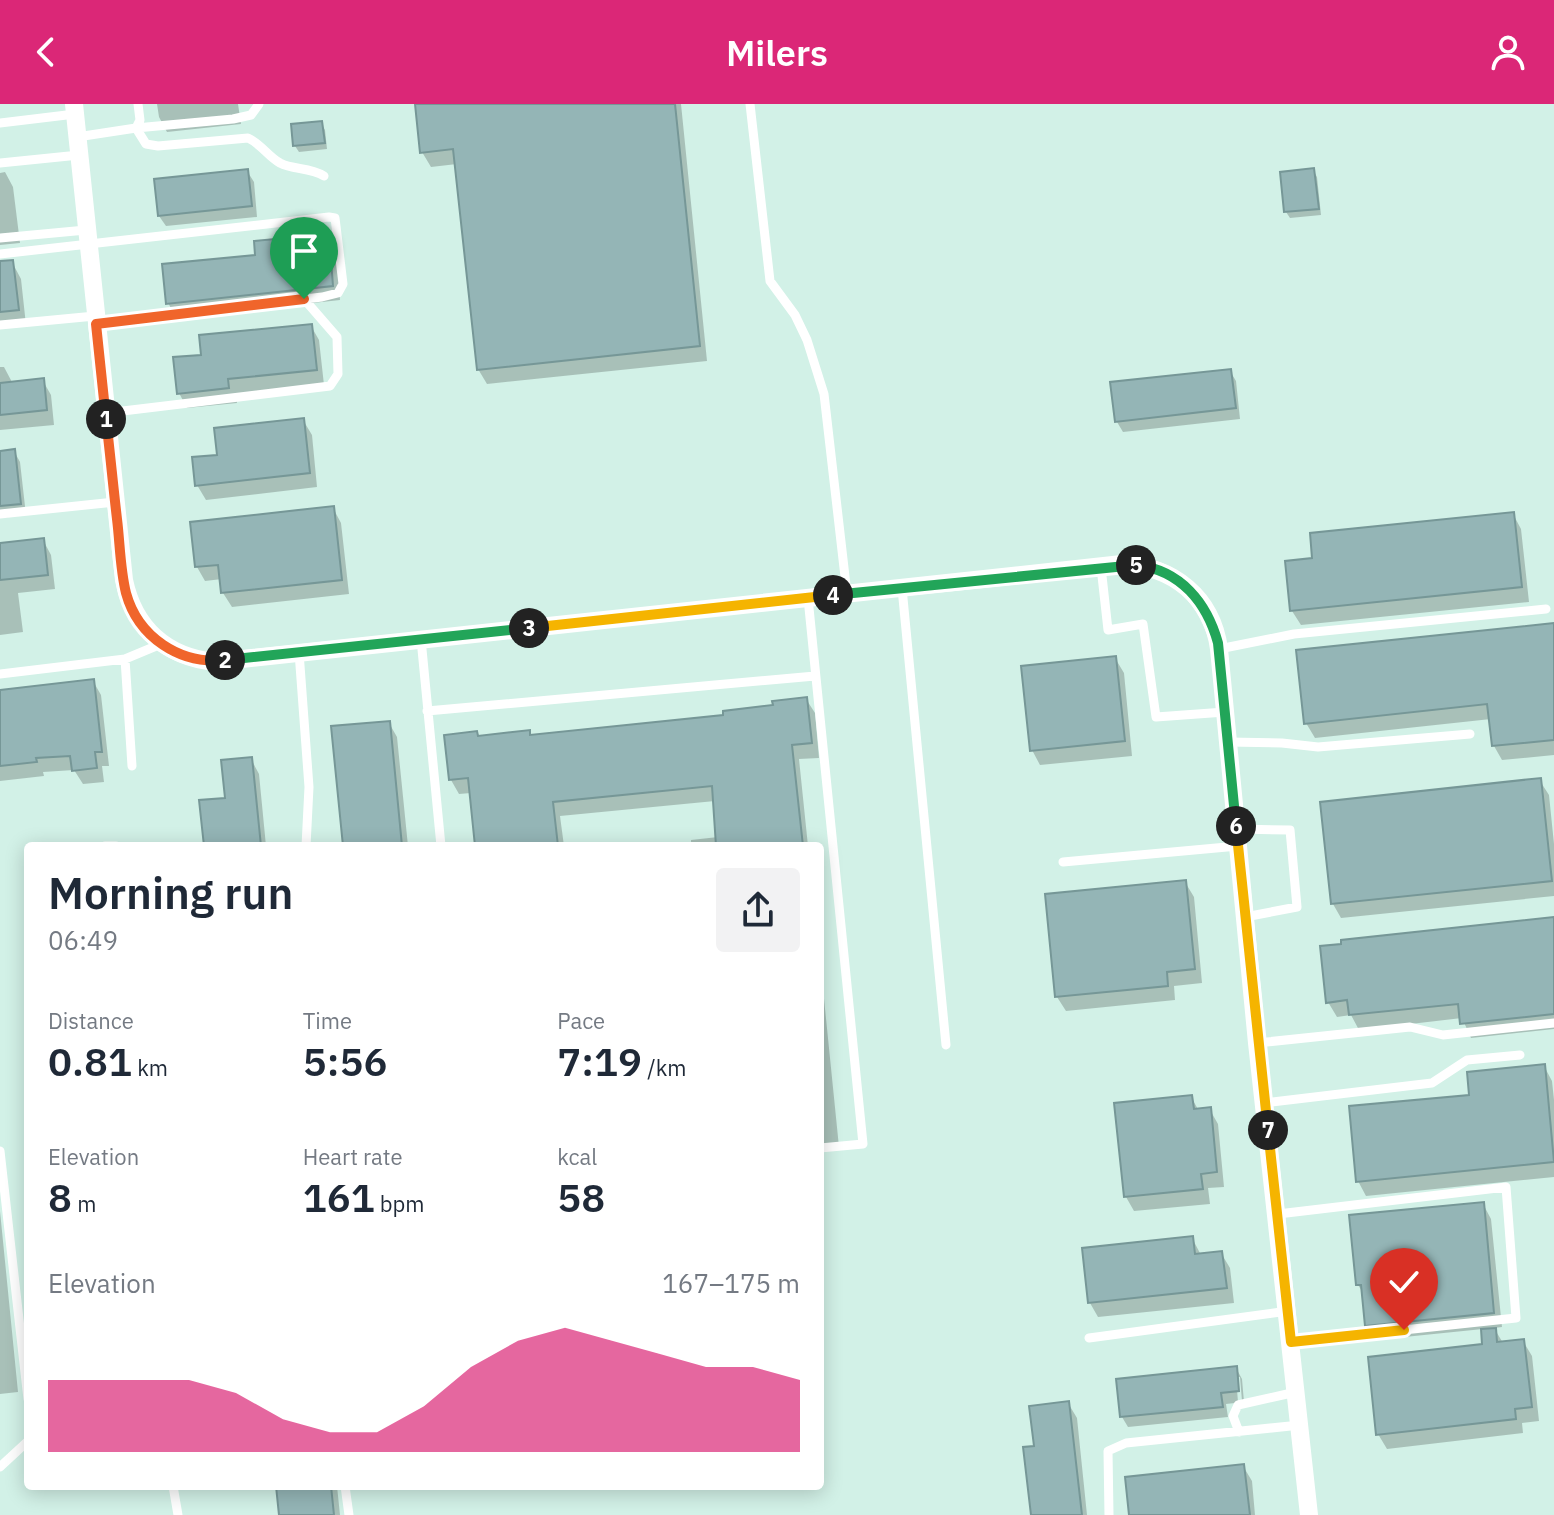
<!DOCTYPE html>
<html lang="en">
<head>
<meta charset="utf-8">
<style>
	:root { --surface:#fff; --page:#f2f2f3; --text:#1f2937; --muted:#747a83; --accent:#db2777 }
	body { margin:0; font-family:"IBM Plex Sans",sans-serif; background:var(--page); color:var(--text); height:100vh; display:flex; flex-direction:column; font-size:30px; white-space:nowrap }
	* { box-sizing:border-box; margin:0 }
	p { font-size:26px; color:var(--muted) }
	.icon { flex:none; width:44px; height:44px; fill:none; stroke:currentColor; stroke-width:2; stroke-linecap:round; stroke-linejoin:round }
	.map { position:relative; flex:1; overflow:hidden }
	.drawer { position:absolute; left:24px; top:738px; width:800px; height:648px; display:flex; flex-direction:column; background:var(--surface); border-radius:8px; box-shadow:0 4px 20px #0003 }
	.drawer>* { flex:none }
	.pin { position:absolute; display:grid; place-items:center; width:68px; height:68px; color:#fff; margin:-82px -34px; border-radius:50% 50% 50% 0; rotate:-45deg; box-shadow:0 0 8px #0007 }
	.pin .icon { rotate:45deg }
	.km { position:absolute; width:40px; height:40px; margin:-20px; border-radius:50%; background:#222; color:#fff; font-size:22px; line-height:40px; text-align:center }
	.round { display:grid; place-items:center; flex:none; width:84px; height:84px; border-radius:8px; background:var(--page) }
	.overview { display:flex; align-items:center; justify-content:space-between; height:136px; padding:0 24px }
	h1 { font-size:44px; font-weight:600; line-height:60px }
	.figures { display:grid; grid-template-columns:repeat(3,1fr); gap:12px; height:136px; padding:8px 24px }
	.figures div { display:grid; align-content:center }
	.figures b { font-size:40px; font-weight:600 }
	.figures small { font-size:22px; font-weight:400 }
	.figures p { font-size:22px }
	.chart { height:224px; padding:16px 24px }
	.chart p { display:flex; justify-content:space-between }
	.chart svg { width:100%; height:144px; margin-top:8px; fill:var(--accent); opacity:.7 }
	header { display:flex; justify-content:space-between; align-items:center; height:104px; padding:0 24px; background:var(--accent); color:#fff; font-size:36px; font-weight:600 }
	.map>svg:first-child { display:block }
	.shadow { fill:#0003; fill-rule:evenodd }
	.building { fill:#94b5b6; stroke:#769797; stroke-width:2 }
	.lines { fill:none; stroke-linecap:round; stroke-linejoin:round }
	.service { stroke:#fff; stroke-width:9 }
	.minor { stroke:#fff; stroke-width:18 }
	.split-1-casing { stroke:#fff; stroke-width:16 }
	.split-2-casing { stroke:#fff; stroke-width:16 }
	.split-3-casing { stroke:#fff; stroke-width:16 }
	.split-4-casing { stroke:#fff; stroke-width:16 }
	.split-5-casing { stroke:#fff; stroke-width:16 }
	.split-6-casing { stroke:#fff; stroke-width:16 }
	.split-7-casing { stroke:#fff; stroke-width:16 }
	.split-8-casing { stroke:#fff; stroke-width:16 }
	.split-1 { stroke:#f0652b; stroke-width:10 }
	.split-2 { stroke:#f0652b; stroke-width:10 }
	.split-3 { stroke:#22a559; stroke-width:10 }
	.split-4 { stroke:#f5b400; stroke-width:10 }
	.split-5 { stroke:#22a559; stroke-width:10 }
	.split-6 { stroke:#22a559; stroke-width:10 }
	.split-7 { stroke:#f5b400; stroke-width:10 }
	.split-8 { stroke:#f5b400; stroke-width:10 }
</style>
</head>
<body>
<header><svg class="icon" aria-label="back" viewBox="0 0 24 24"><path d="M15 5l-7 7 7 7"/></svg>Milers<svg class="icon" aria-label="person" viewBox="0 0 24 24"><circle cx="12" cy="8" r="4"/><path d="M4 21q1-7 8-7t8 7"/></svg></header>
<div class="map">
<svg width="1554" height="1411" viewBox="0 0 1554 1411">
	<rect width="100%" height="100%" fill="#d2f1e7"/>
	<!-- shadow -->
	<path class="shadow" d="M 157,0 L 238,0 L 241,20 L 167,28 L 159,13 Z
		M 418,0 L 681,0 L 707,257 L 487,280 L 478,265 L 457,60 L 431,63 L 422,48 Z
		M 321,19 L 325,26 L 327,45 L 299,48 L 295,42 Z
		M 1313,66 L 1317,73 L 1321,111 L 1290,114 L 1286,108 Z
		M 247,67 L 254,78 L 257,113 L 166,122 L 159,112 Z
		M 5,68 L 13,83 L 20,139 L 0,141 L 0,69 Z
		M 328,132 L 337,146 L 340,196 L 177,214 L 168,199 L 257,153 Z
		M 13,160 L 21,175 L 26,221 L 0,223 L 0,162 Z
		M 311,222 L 319,236 L 324,281 L 236,290 L 237,299 L 187,304 L 179,289 L 203,252 Z
		M 0,263 L 4,263 L 13,280 L 43,277 L 51,291 L 54,321 L 0,326 Z
		M 1230,267 L 1236,277 L 1240,315 L 1123,328 L 1117,318 Z
		M 303,316 L 312,331 L 317,383 L 206,396 L 197,381 L 219,352 Z
		M 14,347 L 20,358 L 26,411 L 0,414 L 0,349 Z
		M 333,404 L 341,419 L 349,490 L 232,503 L 223,489 L 222,475 L 205,477 L 197,463 Z
		M 1513,410 L 1521,425 L 1529,498 L 1301,521 L 1292,507 L 1315,456 Z
		M 43,436 L 51,451 L 55,485 L 18,489 L 23,528 L 0,531 L 0,441 Z
		M 1554,521 L 1554,651 L 1502,656 L 1494,642 L 1491,615 L 1315,634 L 1306,619 Z
		M 1115,554 L 1124,569 L 1132,652 L 1040,661 L 1032,646 Z
		M 93,577 L 101,591 L 109,662 L 102,662 L 104,678 L 83,680 L 74,666 L 43,668 L 44,672 L 0,677 L 0,588 Z
		M 806,595 L 815,609 L 819,654 L 799,655 L 808,742 L 691,742 L 691,736 L 718,733 L 715,697 L 560,712 L 564,742 L 477,742 L 471,689 L 459,690 L 451,676 L 446,632 L 476,629 L 479,634 L 531,633 L 725,612 Z
		M 389,619 L 397,633 L 408,742 L 345,742 Z
		M 251,655 L 259,670 L 266,742 L 206,742 L 227,695 Z
		M 1540,677 L 1549,691 L 1554,740 L 1554,792 L 1341,814 L 1333,800 Z
		M 1185,778 L 1194,793 L 1202,879 L 1174,882 L 1175,896 L 1066,907 L 1057,893 Z
		M 1554,815 L 1554,925 L 1471,934 L 1462,914 L 1359,926 L 1351,911 L 1337,913 L 1328,898 Z
		M 820,855 L 839,1043 L 820,1045 Z
		M 1544,962 L 1552,977 L 1554,996 L 1554,1073 L 1366,1092 L 1358,1077 L 1471,992 Z
		M 1191,993 L 1199,1007 L 1210,1006 L 1218,1020 L 1224,1083 L 1208,1084 L 1210,1100 L 1134,1107 L 1126,1093 Z
		M 1483,1100 L 1491,1115 L 1502,1223 L 1494,1224 L 1503,1239 L 1523,1237 L 1532,1252 L 1539,1317 L 1522,1319 L 1523,1329 L 1387,1345 L 1378,1330 L 1485,1241 L 1483,1225 L 1375,1236 L 1367,1222 L 1364,1190 L 1358,1181 Z
		M 0,1107 L 18,1288 L 0,1290 Z
		M 1192,1134 L 1201,1151 L 1221,1149 L 1230,1164 L 1234,1199 L 1098,1213 L 1090,1199 Z
		M 1236,1264 L 1242,1275 L 1244,1298 L 1226,1300 L 1228,1313 L 1128,1323 L 1122,1313 ZM 1236,1273 L 1240,1273 L 1242,1297 L 1238,1298 Z
		M 1068,1299 L 1077,1314 L 1087,1411 L 1033,1411 L 1036,1344 Z
		M 1243,1362 L 1252,1377 L 1255,1411 L 1131,1411 Z
		M 278,1382 L 337,1382 L 340,1411 L 281,1411 Z"/>
	<!-- building -->
	<path class="building" d="M 415,0 L 675,0 L 700,242 L 477,266 L 453,45 L 420,49 Z
		M 322,17 L 325,39 L 293,42 L 291,20 Z
		M 1314,64 L 1319,105 L 1284,108 L 1280,68 Z
		M 248,65 L 252,102 L 158,112 L 154,75 Z
		M 329,130 L 333,182 L 166,200 L 162,160 L 255,151 L 254,137 Z
		M 13,156 L 19,206 L 0,208 L 0,157 Z
		M 312,220 L 317,266 L 228,275 L 229,284 L 177,290 L 173,253 L 201,251 L 199,231 Z
		M 1231,265 L 1236,304 L 1115,318 L 1110,278 Z
		M 44,274 L 47,306 L 0,311 L 0,279 Z
		M 304,314 L 310,369 L 195,382 L 192,353 L 217,351 L 214,324 Z
		M 15,345 L 21,400 L 0,402 L 0,347 Z
		M 334,402 L 342,476 L 221,489 L 218,461 L 195,463 L 190,418 Z
		M 1514,408 L 1522,483 L 1290,507 L 1285,457 L 1312,454 L 1310,429 Z
		M 44,434 L 48,471 L 0,476 L 0,439 Z
		M 1554,519 L 1554,636 L 1492,642 L 1487,600 L 1304,620 L 1296,546 Z
		M 1116,552 L 1125,637 L 1030,647 L 1021,562 Z
		M 94,575 L 102,648 L 95,648 L 97,664 L 72,667 L 70,652 L 36,654 L 37,658 L 0,662 L 0,586 Z
		M 807,593 L 812,639 L 792,641 L 803,742 L 716,742 L 712,682 L 553,698 L 558,742 L 475,742 L 468,674 L 449,676 L 444,631 L 477,627 L 478,632 L 530,626 L 530,631 L 723,611 L 723,607 L 773,601 L 772,597 Z
		M 390,617 L 402,742 L 343,742 L 331,622 Z
		M 252,653 L 261,742 L 204,742 L 199,696 L 225,694 L 221,656 Z
		M 1541,674 L 1552,777 L 1331,800 L 1320,698 Z
		M 1186,776 L 1195,865 L 1167,868 L 1168,882 L 1055,893 L 1045,790 Z
		M 1554,813 L 1554,910 L 1460,920 L 1458,900 L 1349,911 L 1347,896 L 1326,899 L 1320,842 L 1341,840 L 1341,836 Z
		M 1545,960 L 1554,1058 L 1356,1078 L 1349,1002 L 1469,991 L 1467,968 Z
		M 1192,991 L 1194,1005 L 1211,1003 L 1217,1068 L 1201,1070 L 1203,1085 L 1124,1093 L 1114,999 Z
		M 1484,1098 L 1494,1209 L 1365,1222 L 1361,1181 L 1356,1181 L 1349,1111 Z
		M 1193,1132 L 1195,1150 L 1222,1147 L 1227,1184 L 1088,1199 L 1082,1144 Z
		M 1496,1224 L 1497,1238 L 1524,1235 L 1532,1303 L 1515,1305 L 1516,1315 L 1376,1331 L 1368,1253 L 1482,1240 L 1481,1225 Z
		M 1237,1262 L 1239,1287 L 1221,1289 L 1223,1303 L 1120,1313 L 1116,1275 Z
		M 1069,1297 L 1082,1411 L 1031,1411 L 1023,1343 L 1034,1342 L 1029,1302 Z
		M 1244,1360 L 1250,1411 L 1129,1411 L 1125,1373 Z
		M 276,1382 L 331,1382 L 334,1411 L 279,1411 Z"/>
	<g class="lines">
		<!-- service -->
		<path class="service" d="M 259,0 L 251,11 L 233,15 L 136,24 L 146,40 L 158,42 L 248,34 C 261,40 268,52 280,59 C 293,66 310,63 324,72
			M 750,0 L 770,177 L 795,211 L 807,236 L 824,290 L 847,490
			M 0,19 L 75,10
			M 77,33 L 136,24 L 140,16 L 138,0
			M 0,59 L 79,51
			M 0,134 L 86,126
			M 0,150 L 329,113 L 335,114 L 343,180 L 338,189 L 322,193 L 96,220
			M 0,221 L 95,212
			M 106,309 L 330,282 L 338,270 L 337,233 L 304,195
			M 0,410 L 115,398
			M 1101,463 L 1108,526 L 1143,520 L 1156,613 L 1225,608
			M 902,484 L 946,941
			M 808,494 L 863,1040 L 820,1044
			M 421,535 L 441,742
			M 1219,545 L 1294,530 L 1546,505
			M 299,548 L 309,683 L 306,742
			M 125,555 L 132,662
			M 0,570 L 125,555 L 161,540
			M 427,607 L 815,572
			M 1228,638 L 1282,639 L 1318,643 L 1470,630
			M 1236,725 L 1290,726 L 1297,803 L 1245,813
			M 105,742 L 116,742
			M 1063,758 L 1238,742
			M 1257,939 L 1410,923 L 1443,931 L 1554,919
			M 1264,999 L 1432,979 L 1467,956 L 1520,951
			M 0,1047 L 28,1295
			M 1278,1110 L 1506,1083 L 1516,1214 L 1291,1238
			M 1089,1234 L 1288,1207
			M 1239,1328 L 1233,1312 L 1238,1301 L 1296,1288
			M 0,1363 L 28,1337
			M 173,1382 L 178,1411
			M 345,1382 L 349,1411
			M 1109,1411 L 1108,1347 L 1126,1339 L 1300,1321"/>
		<!-- minor -->
		<path class="minor" d="M 74,0 L 124,476 C 134,524 166,553 215,558 L 1122,460 C 1173,462 1212,493 1219,545 L 1257,939 L 1309,1411"/>
	</g>
	<g class="lines">
		<defs>
			<path id="split-1" d="M 106,315 L 96,220 L 304,195"/>
			<path id="split-2" d="M 106,315 C 110,348 113,381 117,415 C 120,439 120,465 126,489 C 138,533 180,561 225,556"/>
			<path id="split-3" d="M 225,556 L 529,524"/>
			<path id="split-4" d="M 529,524 L 833,491"/>
			<path id="split-5" d="M 833,491 L 1136,461"/>
			<path id="split-6" d="M 1136,461 C 1181,466 1207,499 1218,539 L 1236,722"/>
			<path id="split-7" d="M 1236,722 L 1268,1026"/>
			<path id="split-8" d="M 1268,1026 L 1291,1238 L 1404,1226"/>
		</defs>
		<!-- split-1 casing -->
		<use href="#split-1" class="split-1-casing"/>
		<!-- split-2 casing -->
		<use href="#split-2" class="split-2-casing"/>
		<!-- split-3 casing -->
		<use href="#split-3" class="split-3-casing"/>
		<!-- split-4 casing -->
		<use href="#split-4" class="split-4-casing"/>
		<!-- split-5 casing -->
		<use href="#split-5" class="split-5-casing"/>
		<!-- split-6 casing -->
		<use href="#split-6" class="split-6-casing"/>
		<!-- split-7 casing -->
		<use href="#split-7" class="split-7-casing"/>
		<!-- split-8 casing -->
		<use href="#split-8" class="split-8-casing"/>
		<!-- split-1 -->
		<use href="#split-1" class="split-1"/>
		<!-- split-2 -->
		<use href="#split-2" class="split-2"/>
		<!-- split-3 -->
		<use href="#split-3" class="split-3"/>
		<!-- split-4 -->
		<use href="#split-4" class="split-4"/>
		<!-- split-5 -->
		<use href="#split-5" class="split-5"/>
		<!-- split-6 -->
		<use href="#split-6" class="split-6"/>
		<!-- split-7 -->
		<use href="#split-7" class="split-7"/>
		<!-- split-8 -->
		<use href="#split-8" class="split-8"/>
	</g>
</svg>
<div class="pin" style="left:304px;top:195px;background:#1e9e55"><svg class="icon" aria-label="arrive" viewBox="0 0 24 24"><path d="M6 21V4h12l-3 4 3 4H6"/></svg></div>
<div class="pin" style="left:1404px;top:1226px;background:#d93025"><svg class="icon" aria-label="check" viewBox="0 0 24 24"><path d="M5 12l5 5 9-10"/></svg></div>
<b class="km" style="left:106px;top:315px">1</b>
<b class="km" style="left:225px;top:556px">2</b>
<b class="km" style="left:529px;top:524px">3</b>
<b class="km" style="left:833px;top:491px">4</b>
<b class="km" style="left:1136px;top:461px">5</b>
<b class="km" style="left:1236px;top:722px">6</b>
<b class="km" style="left:1268px;top:1026px">7</b>
<section class="drawer">
<div class="overview"><div><h1>Morning run</h1><p>06:49</p></div><a class="round"><svg class="icon" aria-label="share" viewBox="0 0 24 24"><path d="M12 15V3M7 8l5-5 5 5M5 13v7h14v-7"/></svg></a></div>
<div class="figures">
<div><p>Distance</p><b>0.81<small> km</small></b></div>
<div><p>Time</p><b>5:56</b></div>
<div><p>Pace</p><b>7:19<small> /km</small></b></div>
</div>
<div class="figures">
<div><p>Elevation</p><b>8<small> m</small></b></div>
<div><p>Heart rate</p><b>161<small> bpm</small></b></div>
<div><p>kcal</p><b>58</b></div>
</div>
<div class="chart"><p><span>Elevation</span>167–175 m</p>
<svg viewBox="0 0 160 44" preserveAspectRatio="none"><path d="M0 44V22L10 22L20 22L30 22L40 26L50 34L60 38L70 38L80 30L90 18L100 10L110 6L120 10L130 14L140 18L150 18L160 22V44z"/></svg>
</div>
</section>
</div>
</body>
</html>
